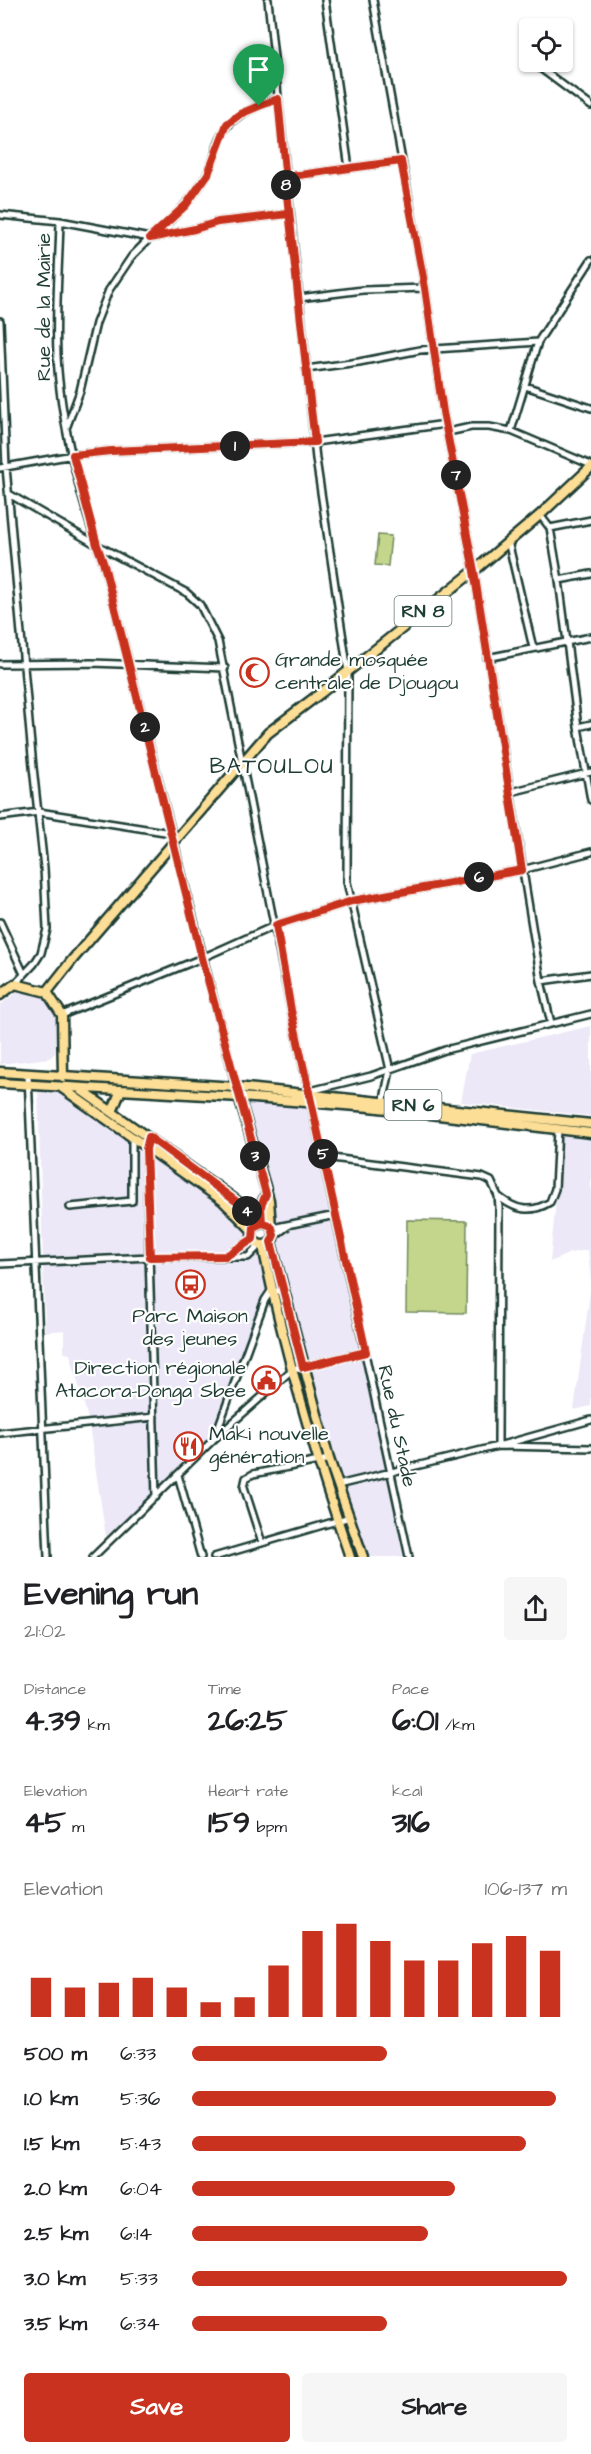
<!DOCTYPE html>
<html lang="en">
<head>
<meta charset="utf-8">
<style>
	:root { --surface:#fff; --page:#f6f6f6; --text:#202124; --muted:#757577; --accent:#c8321e }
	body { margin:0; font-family:"Architects Daughter",sans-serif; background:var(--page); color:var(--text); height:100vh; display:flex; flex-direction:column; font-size:22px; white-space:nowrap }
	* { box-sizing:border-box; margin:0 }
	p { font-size:20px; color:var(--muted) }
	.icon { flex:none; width:33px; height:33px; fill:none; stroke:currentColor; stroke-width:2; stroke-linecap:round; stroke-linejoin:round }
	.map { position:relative; height:1557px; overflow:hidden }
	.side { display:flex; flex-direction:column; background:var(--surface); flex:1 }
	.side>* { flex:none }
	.buttons { position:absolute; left:519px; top:18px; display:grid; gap:12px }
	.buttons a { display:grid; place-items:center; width:54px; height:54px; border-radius:6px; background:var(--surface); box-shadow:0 2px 4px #0004; font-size:30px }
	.pin { position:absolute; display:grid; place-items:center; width:51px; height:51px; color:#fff; margin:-62px -26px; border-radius:50% 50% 50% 0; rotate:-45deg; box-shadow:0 0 6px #0007 }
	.pin .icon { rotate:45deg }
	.km { position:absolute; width:30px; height:30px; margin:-15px; border-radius:50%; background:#222; color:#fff; font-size:16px; line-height:30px; text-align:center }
	.round { display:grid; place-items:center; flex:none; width:63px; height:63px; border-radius:6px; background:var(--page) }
	.summary { display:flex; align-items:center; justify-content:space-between; height:102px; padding:0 24px }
	h1 { font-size:33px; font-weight:800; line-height:45px }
	.stats { display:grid; grid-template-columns:repeat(3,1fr); gap:9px; height:102px; padding:6px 24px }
	.stats div { display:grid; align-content:center }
	.stats b { font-size:30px; font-weight:800 }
	.stats small { font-size:16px; font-weight:400 }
	.stats p { font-size:16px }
	.chart { height:168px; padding:12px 24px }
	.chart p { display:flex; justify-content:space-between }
	.chart svg { width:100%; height:108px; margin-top:6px; stroke:var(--accent); stroke-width:6 }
	.action { display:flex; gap:12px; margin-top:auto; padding:12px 24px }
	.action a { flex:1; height:69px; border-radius:6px; background:var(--accent); color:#fff; font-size:24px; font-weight:800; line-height:69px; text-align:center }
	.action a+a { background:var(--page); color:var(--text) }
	ul { padding:0 24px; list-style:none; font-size:20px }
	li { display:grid; grid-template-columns:96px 72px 1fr; align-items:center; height:45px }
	li i { height:15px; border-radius:8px; background:var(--accent) }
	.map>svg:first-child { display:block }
	.built { fill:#ece8f7 }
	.green { fill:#c4d68b; stroke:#728a60; stroke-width:1.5 }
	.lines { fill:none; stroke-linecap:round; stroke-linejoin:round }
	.street-casing { stroke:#1f3d34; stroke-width:10 }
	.primary-casing { stroke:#1f3d34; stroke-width:13 }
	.street { stroke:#fff; stroke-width:5 }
	.primary { stroke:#fcde96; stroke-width:8 }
	.route-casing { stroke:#fff; stroke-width:12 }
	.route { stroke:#c8321e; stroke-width:8 }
	.labels { text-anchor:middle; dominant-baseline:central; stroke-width:4.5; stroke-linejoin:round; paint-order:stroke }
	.shield { fill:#fff; stroke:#627771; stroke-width:1.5 }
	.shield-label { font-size:18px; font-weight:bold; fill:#1f3d34 }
	.street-label { font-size:20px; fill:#1f3d34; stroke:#fff }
	.poi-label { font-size:20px; fill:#1f3d34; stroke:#fff; text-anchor:start }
	.quarter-label { font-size:22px; letter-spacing:1.5px; fill:#1f3d34; stroke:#fff }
</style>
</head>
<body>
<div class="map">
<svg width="591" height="1557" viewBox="0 0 591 1557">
	<rect width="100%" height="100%" fill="#fff"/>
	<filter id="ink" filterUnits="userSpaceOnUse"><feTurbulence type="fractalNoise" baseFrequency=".0167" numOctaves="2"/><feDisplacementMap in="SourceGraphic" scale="12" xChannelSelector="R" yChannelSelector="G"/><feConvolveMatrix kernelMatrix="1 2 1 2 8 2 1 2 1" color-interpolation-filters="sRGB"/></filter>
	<g filter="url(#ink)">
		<!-- built -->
		<path class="built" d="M 22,988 L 43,994 L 52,1008 L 57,1021 L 55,1053 L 50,1058 L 0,1064 L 0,1005 Z
			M 591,1026 L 591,1116 L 461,1102 L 470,1054 Z
			M 38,1087 L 59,1089 L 125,1137 L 225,1204 L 258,1237 L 269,1283 L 211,1439 L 106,1537 L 88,1419 L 70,1354 L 64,1353 L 64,1330 L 45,1332 Z
			M 246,1103 L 307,1105 L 362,1344 L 403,1557 L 368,1557 L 301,1359 Z
			M 562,1136 L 591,1139 L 591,1406 L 574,1410 L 591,1285 L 588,1250 L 570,1253 L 550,1262 Z"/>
		<!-- green -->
		<path class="green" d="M 378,535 L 391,536 L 388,566 L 375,565 Z
			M 407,1220 L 467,1221 L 466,1313 L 406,1312 Z"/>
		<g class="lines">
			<defs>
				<path id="street" d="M 268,0 L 316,459 L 348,672 L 347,882 L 390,1070 L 383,1104
					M 325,0 L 349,168
					M 373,0 L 425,288 L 443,412 L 474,571 L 541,981 L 551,1023
					M 532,62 L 591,106
					M 285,177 L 401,161
					M 0,215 L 60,221 L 150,238 C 172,220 192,201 206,176 C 214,164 215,149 221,137 C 231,114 256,107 277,99
					M 60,221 C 59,265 55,311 57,355 C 60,420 81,504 104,565 L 236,1087
					M 299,298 L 363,290 L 425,288
					M 0,321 L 6,467 L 33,767 L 44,868 L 47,929 L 41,953 L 34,964 L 15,984
					M 306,369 L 359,362 L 420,350 L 538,342
					M 525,386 L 591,408
					M 67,426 L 80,391 L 96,323 L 109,290 L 132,256 L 150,238 L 195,229 L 218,222 L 289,214
					M 511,431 L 538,342 L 591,260
					M 448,432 L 471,427 L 489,427 L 511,431 L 591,465
					M 0,468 L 73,455 L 111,451 L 315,442 L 446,424
					M 9,494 L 97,545 L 187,593 L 200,605 L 218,641 L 291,1010 L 409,1557
					M 540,515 L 550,528 L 559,580 L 578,727 L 591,800
					M 550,528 L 591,520
					M 508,541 L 533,648
					M 559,580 L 591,574
					M 487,658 L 591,637
					M 0,664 L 92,663 L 225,668
					M 578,727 L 591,724
					M 511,792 L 591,772
					M 0,817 L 39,812 L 171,833
					M 0,922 L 24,974
					M 541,981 L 591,974
					M 62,1015 L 202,958 L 276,925 L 352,901 L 522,870 L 591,852
					M 28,1075 L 48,1557
					M 310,1091 L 371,1076 L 445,1050 L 591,1014
					M 149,1137 L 146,1149 L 156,1497
					M 324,1157 L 482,1177 L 491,1181 L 498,1196 L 499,1207 L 498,1446 L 591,1420
					M 498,1196 C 515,1210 531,1214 550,1202 L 555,1189 L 558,1129
					M 70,1207 L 132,1201 L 132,1139
					M 272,1228 L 336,1215
					M 273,1237 L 288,1226
					M 228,1255 L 253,1239
					M 0,1264 L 150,1257 L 248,1257 L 260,1245
					M 0,1433 L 154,1417
					M 214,1439 L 265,1300 L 271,1291 L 283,1291
					M 178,1475 L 201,1557
					M 338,1485 L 498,1446 L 591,1448
					M 262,1543 L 244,1487 L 246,1478 L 253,1474 L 329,1459
					M 93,1557 L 213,1440 L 293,1369 L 366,1352
					M 214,1557 L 350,1517"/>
				<path id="primary" d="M 47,992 L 73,959 L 268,733 L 322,692 L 474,571 L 540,515 L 591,467
					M 0,995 L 15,984 L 47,992 L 62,1015 L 63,1077
					M 0,1072 L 236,1087 L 591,1124
					M 0,1083 L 240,1097 L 370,1107 L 591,1133
					M 62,1088 L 222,1200 L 252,1230
					M 81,1090 L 219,1188 L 237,1201 L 259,1224
					M 238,1093 L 269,1200 L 271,1227
					M 112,1112 L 121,1090
					M252 1234a11 11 0 1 1 22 0a11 11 0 1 1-22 0Z
					M 262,1223 L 261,1206 L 266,1194
					M 271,1242 L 329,1459 L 363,1557
					M 263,1246 C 284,1351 315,1455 350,1557"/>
			</defs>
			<!-- street casing -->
			<use href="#street" class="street-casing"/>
			<!-- primary casing -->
			<use href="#primary" class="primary-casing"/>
			<!-- street -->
			<use href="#street" class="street"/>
			<!-- primary -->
			<use href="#primary" class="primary"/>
		</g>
	</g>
	<g class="lines" filter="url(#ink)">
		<defs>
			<path id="route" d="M 259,106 L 278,99 C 289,214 301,328 315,442 L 111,451 L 73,455 L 97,545 L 104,565 L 202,958 L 266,1194 L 261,1206 L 262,1223 L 254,1227 L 253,1239 L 226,1256 L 150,1257 L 146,1149 L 149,1137 L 237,1202 L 259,1224 C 264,1223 269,1224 272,1228 L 274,1235 L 271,1242 L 303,1367 L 366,1352 L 291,1010 L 276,925 L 352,901 L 522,870 L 474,571 L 443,412 L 425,288 L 401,161 L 285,177 L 289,214 L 218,222 L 195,229 L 150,238 L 186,205 L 208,174 L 227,124 L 240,114 L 259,106"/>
		</defs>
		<!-- route casing -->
		<use href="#route" class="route-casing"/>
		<!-- route -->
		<use href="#route" class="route"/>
	</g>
	<!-- icons -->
	<defs>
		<symbol id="mosque-ring" viewBox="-11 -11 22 22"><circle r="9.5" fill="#fff" stroke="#c8321e" stroke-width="1.5"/><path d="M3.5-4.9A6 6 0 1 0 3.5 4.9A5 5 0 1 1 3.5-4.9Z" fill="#c8321e"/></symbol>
		<symbol id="bus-ring" viewBox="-11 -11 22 22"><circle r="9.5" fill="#fff" stroke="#c8321e" stroke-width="1.5"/><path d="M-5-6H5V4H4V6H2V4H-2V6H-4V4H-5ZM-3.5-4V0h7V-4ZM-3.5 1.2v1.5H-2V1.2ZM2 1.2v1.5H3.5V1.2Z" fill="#c8321e"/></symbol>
		<symbol id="civic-ring" viewBox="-11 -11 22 22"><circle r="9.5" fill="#fff" stroke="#c8321e" stroke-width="1.5"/><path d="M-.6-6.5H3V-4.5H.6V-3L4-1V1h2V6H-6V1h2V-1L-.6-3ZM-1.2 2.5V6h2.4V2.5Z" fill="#c8321e"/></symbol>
		<symbol id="restaurant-ring" viewBox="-11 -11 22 22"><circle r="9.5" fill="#fff" stroke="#c8321e" stroke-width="1.5"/><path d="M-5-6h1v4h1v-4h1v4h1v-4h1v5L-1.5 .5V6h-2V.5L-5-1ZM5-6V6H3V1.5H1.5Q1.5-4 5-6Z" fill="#c8321e"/></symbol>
	</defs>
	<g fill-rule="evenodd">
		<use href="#mosque-ring" x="238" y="656" width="33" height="33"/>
		<use href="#bus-ring" x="174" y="1268" width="33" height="33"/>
		<use href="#civic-ring" x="250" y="1364" width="33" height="33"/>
		<use href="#restaurant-ring" x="172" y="1430" width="33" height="33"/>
	</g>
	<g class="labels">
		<!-- shield labels -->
		<g class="shield">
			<rect x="394.5" y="596" width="57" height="30" rx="4.5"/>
			<rect x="384.5" y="1090" width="57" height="30" rx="4.5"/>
		</g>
		<g class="shield-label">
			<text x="423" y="611">RN 8</text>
			<text x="413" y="1105">RN 6</text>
		</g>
		<!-- street labels -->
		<g class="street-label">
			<text transform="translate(44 307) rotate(-90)">Rue de la Mairie</text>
			<text transform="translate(397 1426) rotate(78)">Rue du Stade</text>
		</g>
		<!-- poi labels -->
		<g class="poi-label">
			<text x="275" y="660">Grande mosquée<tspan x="275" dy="23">centrale de Djougou</tspan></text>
			<text x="190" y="1316" text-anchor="middle">Parc Maison<tspan x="190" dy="23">des jeunes</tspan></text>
			<text x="246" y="1368" text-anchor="end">Direction régionale<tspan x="246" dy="23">Atacora-Donga Sbee</tspan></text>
			<text x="209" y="1434">Maki nouvelle<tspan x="209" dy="23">génération</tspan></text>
		</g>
		<!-- quarter labels -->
		<g class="quarter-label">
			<text x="272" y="766">BATOULOU</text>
		</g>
	</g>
</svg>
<div class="buttons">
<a><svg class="icon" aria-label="locate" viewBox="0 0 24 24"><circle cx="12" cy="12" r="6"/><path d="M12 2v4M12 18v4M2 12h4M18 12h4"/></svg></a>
</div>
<div class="pin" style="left:259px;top:106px;background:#1e9e55"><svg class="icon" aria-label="arrive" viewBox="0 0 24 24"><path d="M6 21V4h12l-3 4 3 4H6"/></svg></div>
<b class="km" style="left:235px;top:446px">1</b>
<b class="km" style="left:145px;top:727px">2</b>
<b class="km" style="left:255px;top:1156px">3</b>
<b class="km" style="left:247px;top:1211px">4</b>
<b class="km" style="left:323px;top:1154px">5</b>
<b class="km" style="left:479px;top:877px">6</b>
<b class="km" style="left:456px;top:475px">7</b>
<b class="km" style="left:286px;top:185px">8</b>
</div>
<section class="side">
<div class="summary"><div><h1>Evening run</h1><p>21:02</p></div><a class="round"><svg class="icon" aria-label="share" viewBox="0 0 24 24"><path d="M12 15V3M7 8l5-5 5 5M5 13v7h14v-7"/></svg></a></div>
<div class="stats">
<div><p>Distance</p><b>4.39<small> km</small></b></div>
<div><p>Time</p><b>26:25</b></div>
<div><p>Pace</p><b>6:01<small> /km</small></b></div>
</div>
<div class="stats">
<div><p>Elevation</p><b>45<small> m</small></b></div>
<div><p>Heart rate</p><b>159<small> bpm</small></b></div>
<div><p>kcal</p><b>316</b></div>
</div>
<div class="chart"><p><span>Elevation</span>106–137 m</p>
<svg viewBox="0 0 160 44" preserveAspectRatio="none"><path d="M5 44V28M15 44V32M25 44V30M35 44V28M45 44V32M55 44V38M65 44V36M75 44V23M85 44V9M95 44V6M105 44V13M115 44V21M125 44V21M135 44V14M145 44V11M155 44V17"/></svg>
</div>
<ul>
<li><b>500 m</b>6:33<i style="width:52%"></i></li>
<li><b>1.0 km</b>5:36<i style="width:97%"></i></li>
<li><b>1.5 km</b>5:43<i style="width:89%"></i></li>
<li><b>2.0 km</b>6:04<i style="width:70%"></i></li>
<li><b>2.5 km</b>6:14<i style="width:63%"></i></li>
<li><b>3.0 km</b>5:33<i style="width:100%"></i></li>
<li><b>3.5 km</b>6:34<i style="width:52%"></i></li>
</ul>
<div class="action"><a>Save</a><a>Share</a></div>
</section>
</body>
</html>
